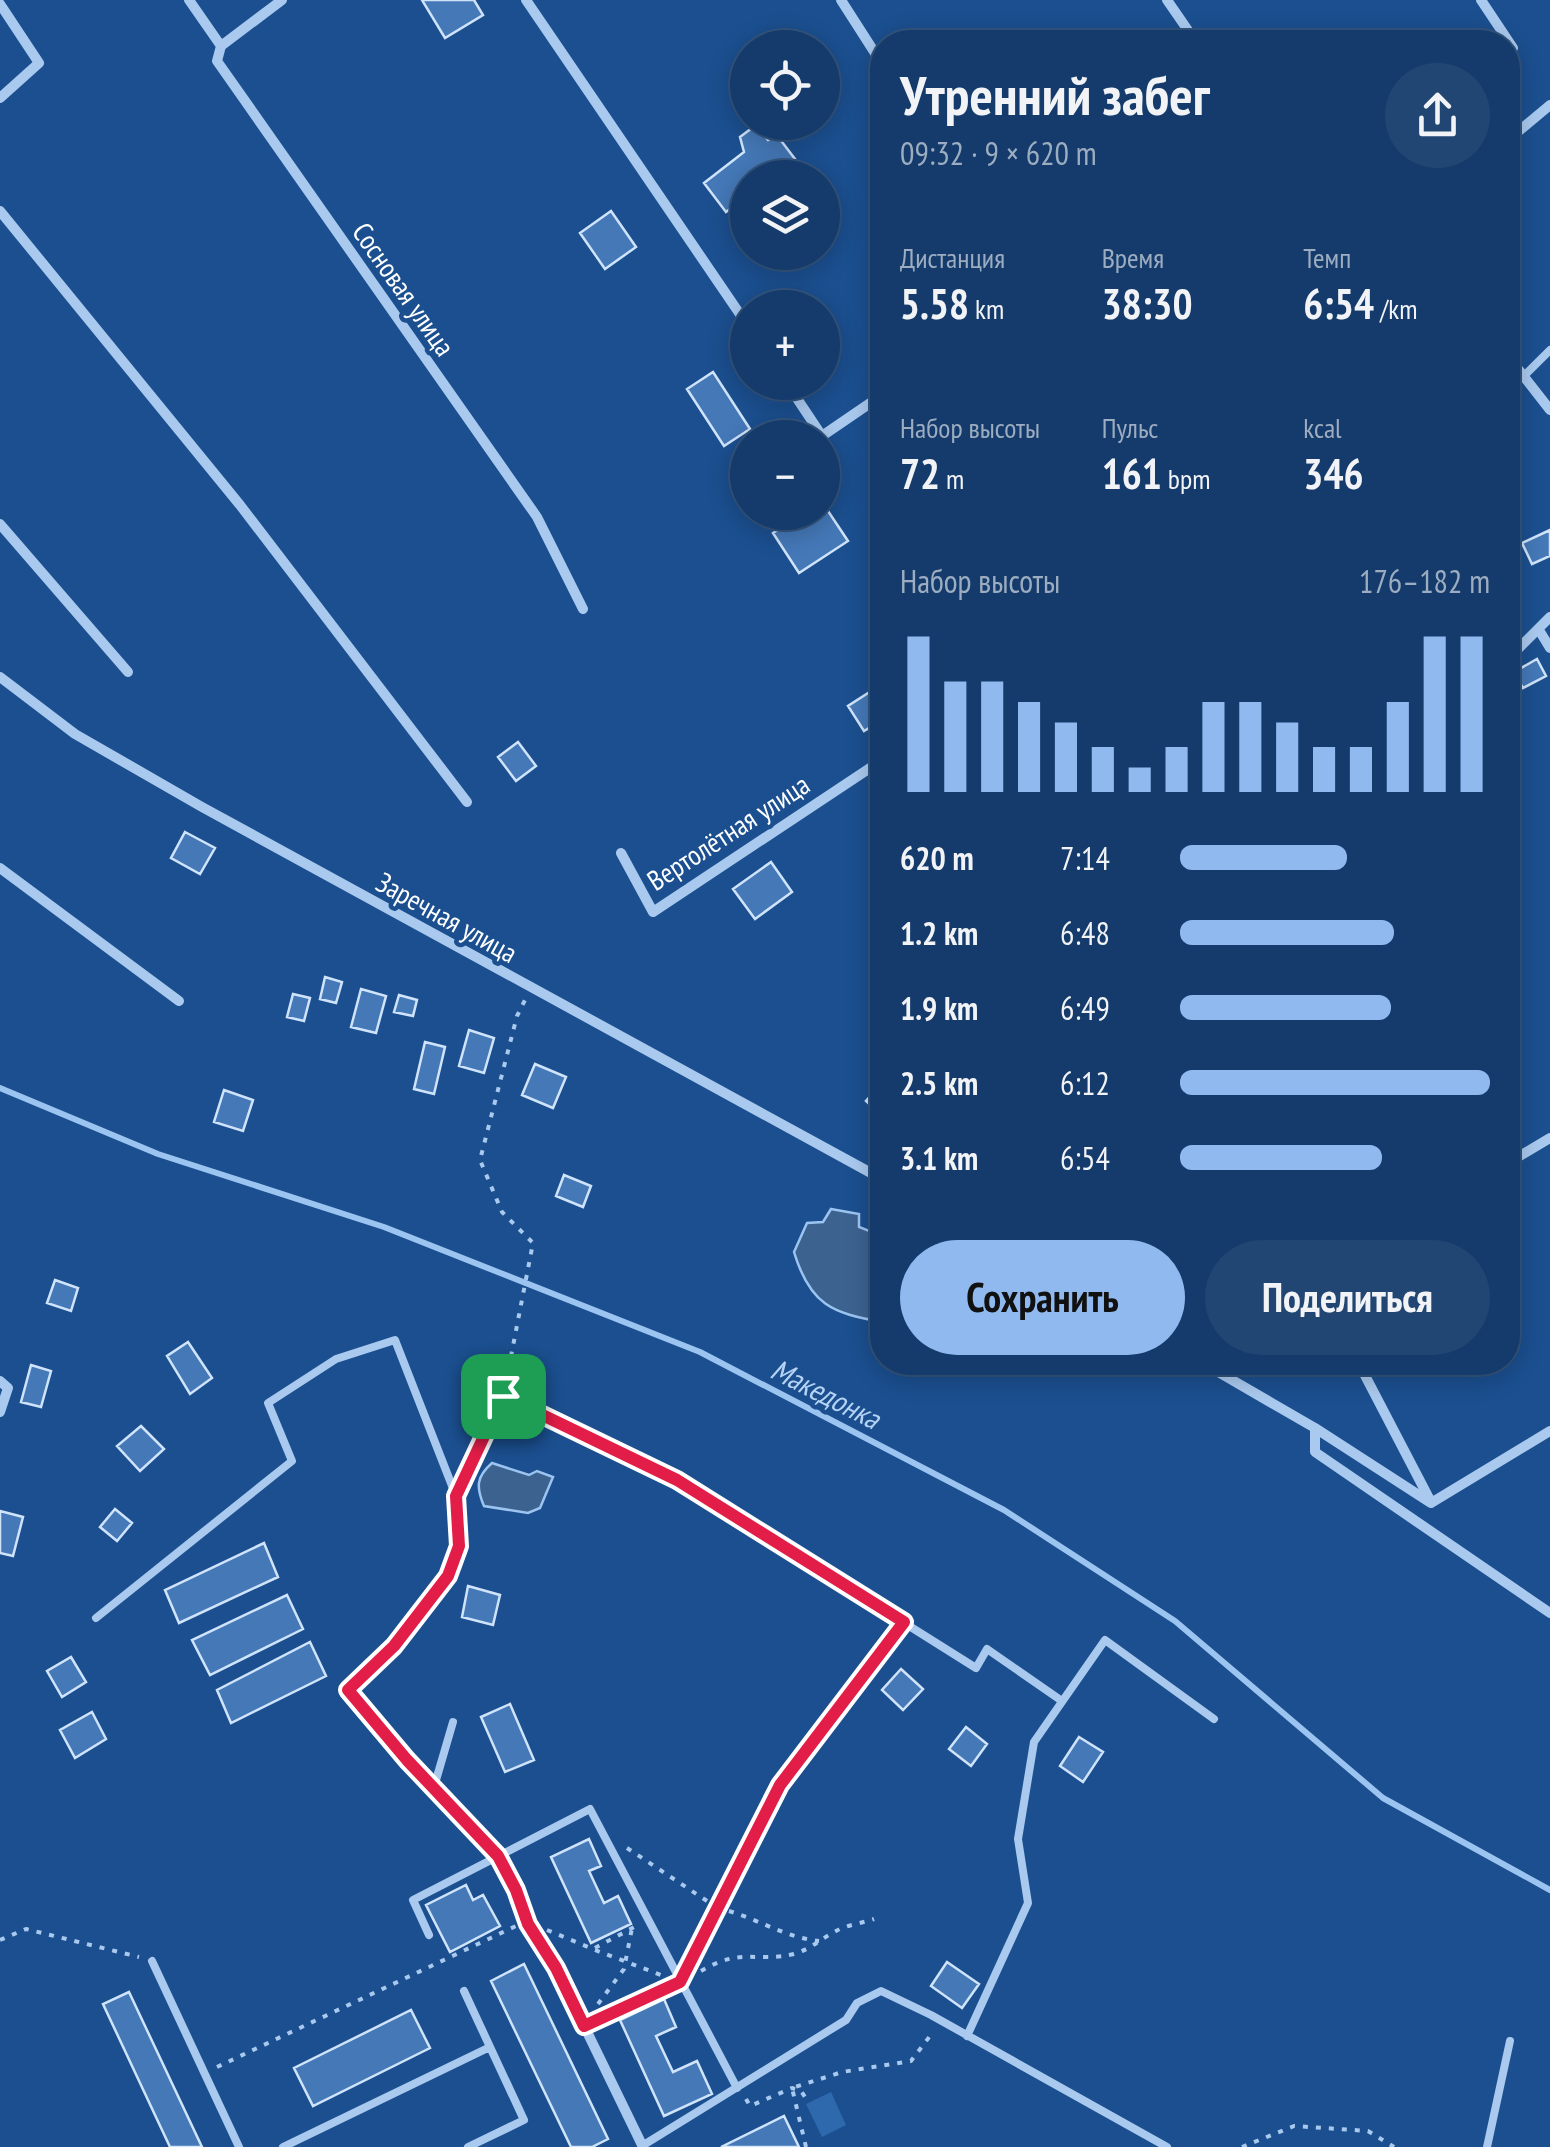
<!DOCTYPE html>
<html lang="ru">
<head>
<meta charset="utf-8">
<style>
	:root { --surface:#143b6b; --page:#214673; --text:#f1f3f6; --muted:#9dadc1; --line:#33557e; --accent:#90b9f0 }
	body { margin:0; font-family:"PT Sans Narrow",sans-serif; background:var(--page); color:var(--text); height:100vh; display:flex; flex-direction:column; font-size:38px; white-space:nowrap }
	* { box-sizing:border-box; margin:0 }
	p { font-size:32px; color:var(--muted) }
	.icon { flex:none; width:55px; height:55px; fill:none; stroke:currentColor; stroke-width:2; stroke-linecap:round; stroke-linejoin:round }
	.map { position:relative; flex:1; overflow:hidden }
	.side { position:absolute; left:870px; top:30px; width:650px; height:1345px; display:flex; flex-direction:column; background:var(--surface); border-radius:40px; box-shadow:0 5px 25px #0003,0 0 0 2px var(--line) }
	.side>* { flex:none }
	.controls { position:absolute; left:730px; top:30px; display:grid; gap:20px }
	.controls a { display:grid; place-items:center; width:110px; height:110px; border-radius:50%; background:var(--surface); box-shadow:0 5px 25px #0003,0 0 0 2px var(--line); font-size:50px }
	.pin { position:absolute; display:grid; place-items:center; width:85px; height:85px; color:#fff; margin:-42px; border-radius:20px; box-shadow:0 5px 15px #0006 }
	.round { display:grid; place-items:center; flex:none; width:105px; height:105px; border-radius:52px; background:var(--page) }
	.summary { display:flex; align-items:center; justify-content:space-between; height:170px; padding:0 30px }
	h1 { font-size:55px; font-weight:700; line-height:75px }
	.stats { display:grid; grid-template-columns:repeat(3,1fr); gap:15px; height:170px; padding:10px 30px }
	.stats div { display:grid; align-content:center }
	.stats b { font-size:42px; font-weight:700 }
	.stats small { font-size:28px; font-weight:400 }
	.stats p { font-size:28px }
	.chart { height:280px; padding:20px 30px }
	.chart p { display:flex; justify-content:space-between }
	.chart svg { width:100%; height:180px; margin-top:10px; stroke:var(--accent); stroke-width:6 }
	.primary-button { display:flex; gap:20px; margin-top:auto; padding:20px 30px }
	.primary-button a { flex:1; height:115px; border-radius:60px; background:var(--accent); color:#111; font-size:40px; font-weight:700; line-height:115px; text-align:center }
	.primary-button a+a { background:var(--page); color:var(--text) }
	ul { padding:0 30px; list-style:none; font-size:32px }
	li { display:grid; grid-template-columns:160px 120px 1fr; align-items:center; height:75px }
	li i { height:25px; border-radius:12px; background:var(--accent) }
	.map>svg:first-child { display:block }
	.green { fill:#2e69ad }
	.water { fill:#3c6290; stroke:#9cc4f0; stroke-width:2.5 }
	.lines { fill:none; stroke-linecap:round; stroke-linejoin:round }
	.stream { stroke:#9cc4f0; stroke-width:6 }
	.building { fill:#4478b7; stroke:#cfe3fa; stroke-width:2.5 }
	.path { stroke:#a9c9ee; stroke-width:4; stroke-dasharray:5 8; stroke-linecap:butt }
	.service { stroke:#a9c9ee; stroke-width:8 }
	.minor { stroke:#a9c9ee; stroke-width:10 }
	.route-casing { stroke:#fff; stroke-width:20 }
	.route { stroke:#e11d48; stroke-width:12 }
	.labels { text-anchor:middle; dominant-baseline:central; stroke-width:9; stroke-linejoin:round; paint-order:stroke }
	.street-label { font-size:28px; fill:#fff; stroke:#1b4f8f }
	.water-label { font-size:30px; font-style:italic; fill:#b5d3f5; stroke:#1b4f8f }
</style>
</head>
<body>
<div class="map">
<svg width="1550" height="2147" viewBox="0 0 1550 2147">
	<rect width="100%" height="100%" fill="#1b4f8f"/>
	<!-- green -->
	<path class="green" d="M 831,2092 L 846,2125 L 822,2137 L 806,2104 Z"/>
	<!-- water -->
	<path class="water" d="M 831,1209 L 859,1214 L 859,1227 L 882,1236 L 882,1322 C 832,1313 810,1305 794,1252 L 807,1223 L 823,1222 Z
		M 492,1463 L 529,1475 L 537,1471 L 553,1477 L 540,1508 L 528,1513 L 484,1506 C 476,1487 476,1477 492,1463 Z"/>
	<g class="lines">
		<!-- stream -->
		<path class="stream" d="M 0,1088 L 158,1154 L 384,1227 L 700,1352 L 1004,1510 L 1175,1621 L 1383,1798 L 1550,1890"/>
	</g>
	<!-- building -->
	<path class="building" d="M 422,0 L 474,0 L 483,15 L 445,38 Z
		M 756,125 L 768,140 L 776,134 L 795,159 L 770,178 L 748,178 L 748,195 L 726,212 L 704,183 L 744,152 L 740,137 Z
		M 611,211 L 636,247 L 605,269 L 580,233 Z
		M 713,372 L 750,429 L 724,446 L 687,389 Z
		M 822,502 L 848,541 L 799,573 L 773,533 L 805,512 L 822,512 Z
		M 1550,530 L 1550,556 L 1532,564 L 1522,543 Z
		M 1537,659 L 1546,676 L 1523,688 L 1514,672 Z
		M 879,686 L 882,691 L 882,720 L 864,731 L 848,706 Z
		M 518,742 L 536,766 L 516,781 L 498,757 Z
		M 185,832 L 215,848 L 200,874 L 171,858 Z
		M 771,862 L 792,892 L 755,919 L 733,889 Z
		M 325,977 L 342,982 L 336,1003 L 320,999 Z
		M 361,989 L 386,996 L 376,1033 L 351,1027 Z
		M 293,994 L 310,998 L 304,1021 L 287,1017 Z
		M 399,995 L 417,1000 L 413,1016 L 394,1012 Z
		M 469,1030 L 494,1038 L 484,1073 L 459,1066 Z
		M 425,1042 L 445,1047 L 434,1094 L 414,1089 Z
		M 535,1064 L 566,1077 L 553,1108 L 522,1095 Z
		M 881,1084 L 882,1085 L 882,1116 L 866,1101 Z
		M 224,1090 L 253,1100 L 243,1131 L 214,1122 Z
		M 564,1175 L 591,1186 L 583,1207 L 556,1196 Z
		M 55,1280 L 78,1288 L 71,1311 L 47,1303 Z
		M 188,1342 L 212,1378 L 190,1394 L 167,1356 Z
		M 31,1365 L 51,1371 L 41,1407 L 21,1402 Z
		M 141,1426 L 164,1449 L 140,1471 L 117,1446 Z
		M 115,1509 L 132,1523 L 117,1541 L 100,1527 Z
		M 0,1511 L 23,1517 L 13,1556 L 0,1553 Z
		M 264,1543 L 278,1577 L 179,1623 L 165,1590 Z
		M 468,1586 L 500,1595 L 493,1625 L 462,1617 Z
		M 287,1595 L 303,1629 L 210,1675 L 192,1640 Z
		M 310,1642 L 326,1676 L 231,1723 L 217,1690 Z
		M 71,1657 L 86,1682 L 62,1697 L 47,1671 Z
		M 901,1669 L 923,1689 L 903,1710 L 882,1690 Z
		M 510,1704 L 534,1760 L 505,1772 L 481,1717 Z
		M 92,1712 L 106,1739 L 75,1758 L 60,1730 Z
		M 966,1727 L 987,1744 L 971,1766 L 949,1749 Z
		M 1079,1737 L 1103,1752 L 1083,1782 L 1060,1766 Z
		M 589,1839 L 601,1866 L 589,1871 L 604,1903 L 618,1896 L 631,1924 L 591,1943 L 551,1857 Z
		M 466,1885 L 473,1900 L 483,1895 L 500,1926 L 450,1952 L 426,1905 Z
		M 947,1962 L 979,1984 L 962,2008 L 931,1986 Z
		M 524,1964 L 608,2139 L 592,2147 L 571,2147 L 491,1981 Z
		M 129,1992 L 202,2147 L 170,2147 L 103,2004 Z
		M 664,1999 L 676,2027 L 656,2036 L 673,2072 L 697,2061 L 712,2094 L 664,2116 L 620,2020 Z
		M 411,2010 L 430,2048 L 313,2106 L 294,2068 Z
		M 784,2116 L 799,2147 L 721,2147 Z"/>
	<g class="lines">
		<!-- path -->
		<path class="path" d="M 506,1382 L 533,1243 L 502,1212 L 480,1160 L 517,1016 L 526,998
			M 627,1848 L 707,1901
			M 729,1911 C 759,1920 788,1938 819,1941
			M 547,1930 L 593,1949 L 638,1925
			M 0,1940 L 26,1929 L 139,1957
			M 595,1950 L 661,1975
			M 701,1971 C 741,1947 756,1963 794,1954 C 811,1949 822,1938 836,1931 C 846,1925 863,1923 874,1919
			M 598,2004 L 624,1969 L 632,1928
			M 217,2067 L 516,1926
			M 746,2099 L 750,2106 L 792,2088 L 801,2091 L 809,2103
			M 806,2147 L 792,2088 L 842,2072 L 911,2061 L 933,2032
			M 1242,2147 L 1294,2126 L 1368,2131 L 1394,2147"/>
		<!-- service -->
		<path class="service" d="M 1522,378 L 1550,350
			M 96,1618 L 292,1461 L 268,1403 L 336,1359 L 395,1340 L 456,1496
			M 434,1787 L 453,1722
			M 429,1935 L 413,1900 L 590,1809 L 737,2088
			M 152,1961 L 239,2147
			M 556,1968 L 528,1924 L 516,1890 L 497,1856 L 407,1760 L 349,1690 L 394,1646 L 447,1576 L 459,1546 L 456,1496 L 503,1396 L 677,1480 L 976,1668 L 987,1649 L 1062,1701
			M 464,1991 L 524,2120 L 468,2147
			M 584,2026 L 680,1982 L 780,1785 L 904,1622
			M 967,2036 L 1028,1903 L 1018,1839 L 1034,1742 L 1105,1640 L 1214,1719
			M 642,2146 L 846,2020 L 857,2003 L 881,1991 L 931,2015 L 1167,2147
			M 283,2147 L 490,2047
			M 1487,2147 L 1510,2041"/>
		<!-- minor -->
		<path class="minor" d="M 189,0 L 221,46 L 217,61 L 537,517 L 583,609
			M 526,0 L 748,326
			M 841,0 L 882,64
			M 1167,0 L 1196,42
			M 1481,0 L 1513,48
			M 0,4 L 39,63 L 0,98
			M 221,46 L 282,0
			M 1508,140 L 1550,105
			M 0,211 L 240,505 L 467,802
			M 1508,356 L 1550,410
			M 786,382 L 822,436 L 882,395
			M 0,524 L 128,672
			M 1539,630 L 1550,648
			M 1508,659 L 1550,617
			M 0,677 L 75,734 L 202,807 L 882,1179
			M 621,853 L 653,912 L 882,760
			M 0,868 L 179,1001
			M 1508,1163 L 1550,1138
			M 1201,1362 L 1315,1428 L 1431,1503
			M 1358,1362 L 1431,1502
			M 0,1381 L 8,1388 L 0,1412
			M 1315,1428 L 1315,1452 L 1550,1613
			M 1431,1503 L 1550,1431
			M 556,1968 L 643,2147"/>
	</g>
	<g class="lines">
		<defs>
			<path id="route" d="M 503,1396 L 677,1480 L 904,1622 L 780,1785 L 680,1982 L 584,2026 L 556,1968 L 528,1924 L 516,1890 L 498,1856 L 407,1760 L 348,1690 L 394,1646 L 448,1576 L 459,1546 L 456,1496 Z"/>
		</defs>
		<!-- route casing -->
		<use href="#route" class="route-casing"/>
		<!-- route -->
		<use href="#route" class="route"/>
	</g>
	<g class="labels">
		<!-- street labels -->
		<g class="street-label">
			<text transform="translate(404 289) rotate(55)">Сосновая улица</text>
			<text transform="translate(728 832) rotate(-33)">Вертолётная улица</text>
			<text transform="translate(447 917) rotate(29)">Заречная улица</text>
		</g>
		<!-- water labels -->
		<g class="water-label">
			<text transform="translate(826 1393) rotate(27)">Македонка</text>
		</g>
	</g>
</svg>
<div class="controls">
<a><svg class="icon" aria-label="locate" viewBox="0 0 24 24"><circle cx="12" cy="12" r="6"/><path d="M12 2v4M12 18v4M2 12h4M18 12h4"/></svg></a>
<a><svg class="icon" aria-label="layers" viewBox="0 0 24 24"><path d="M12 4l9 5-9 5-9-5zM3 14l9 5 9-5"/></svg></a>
<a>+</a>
<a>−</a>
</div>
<div class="pin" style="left:503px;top:1396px;background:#1e9e55"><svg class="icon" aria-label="arrive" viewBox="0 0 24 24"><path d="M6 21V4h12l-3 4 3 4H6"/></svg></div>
<section class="side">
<div class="summary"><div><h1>Утренний забег</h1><p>09:32 · 9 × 620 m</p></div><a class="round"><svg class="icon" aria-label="share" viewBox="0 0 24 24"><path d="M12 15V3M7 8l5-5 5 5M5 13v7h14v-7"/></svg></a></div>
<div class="stats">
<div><p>Дистанция</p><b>5.58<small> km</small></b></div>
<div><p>Время</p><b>38:30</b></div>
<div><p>Темп</p><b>6:54<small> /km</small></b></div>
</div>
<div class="stats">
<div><p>Набор высоты</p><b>72<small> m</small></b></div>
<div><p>Пульс</p><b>161<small> bpm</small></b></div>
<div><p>kcal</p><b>346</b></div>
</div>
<div class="chart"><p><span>Набор высоты</span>176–182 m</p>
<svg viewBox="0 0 160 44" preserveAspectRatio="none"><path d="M5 44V6M15 44V17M25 44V17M35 44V22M45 44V27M55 44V33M65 44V38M75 44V33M85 44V22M95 44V22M105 44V27M115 44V33M125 44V33M135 44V22M145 44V6M155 44V6"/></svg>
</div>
<ul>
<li><b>620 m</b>7:14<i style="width:54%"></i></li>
<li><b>1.2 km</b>6:48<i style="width:69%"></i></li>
<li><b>1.9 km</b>6:49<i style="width:68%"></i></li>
<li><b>2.5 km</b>6:12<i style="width:100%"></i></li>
<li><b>3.1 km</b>6:54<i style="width:65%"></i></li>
</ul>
<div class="primary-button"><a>Сохранить</a><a>Поделиться</a></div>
</section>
</div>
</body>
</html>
